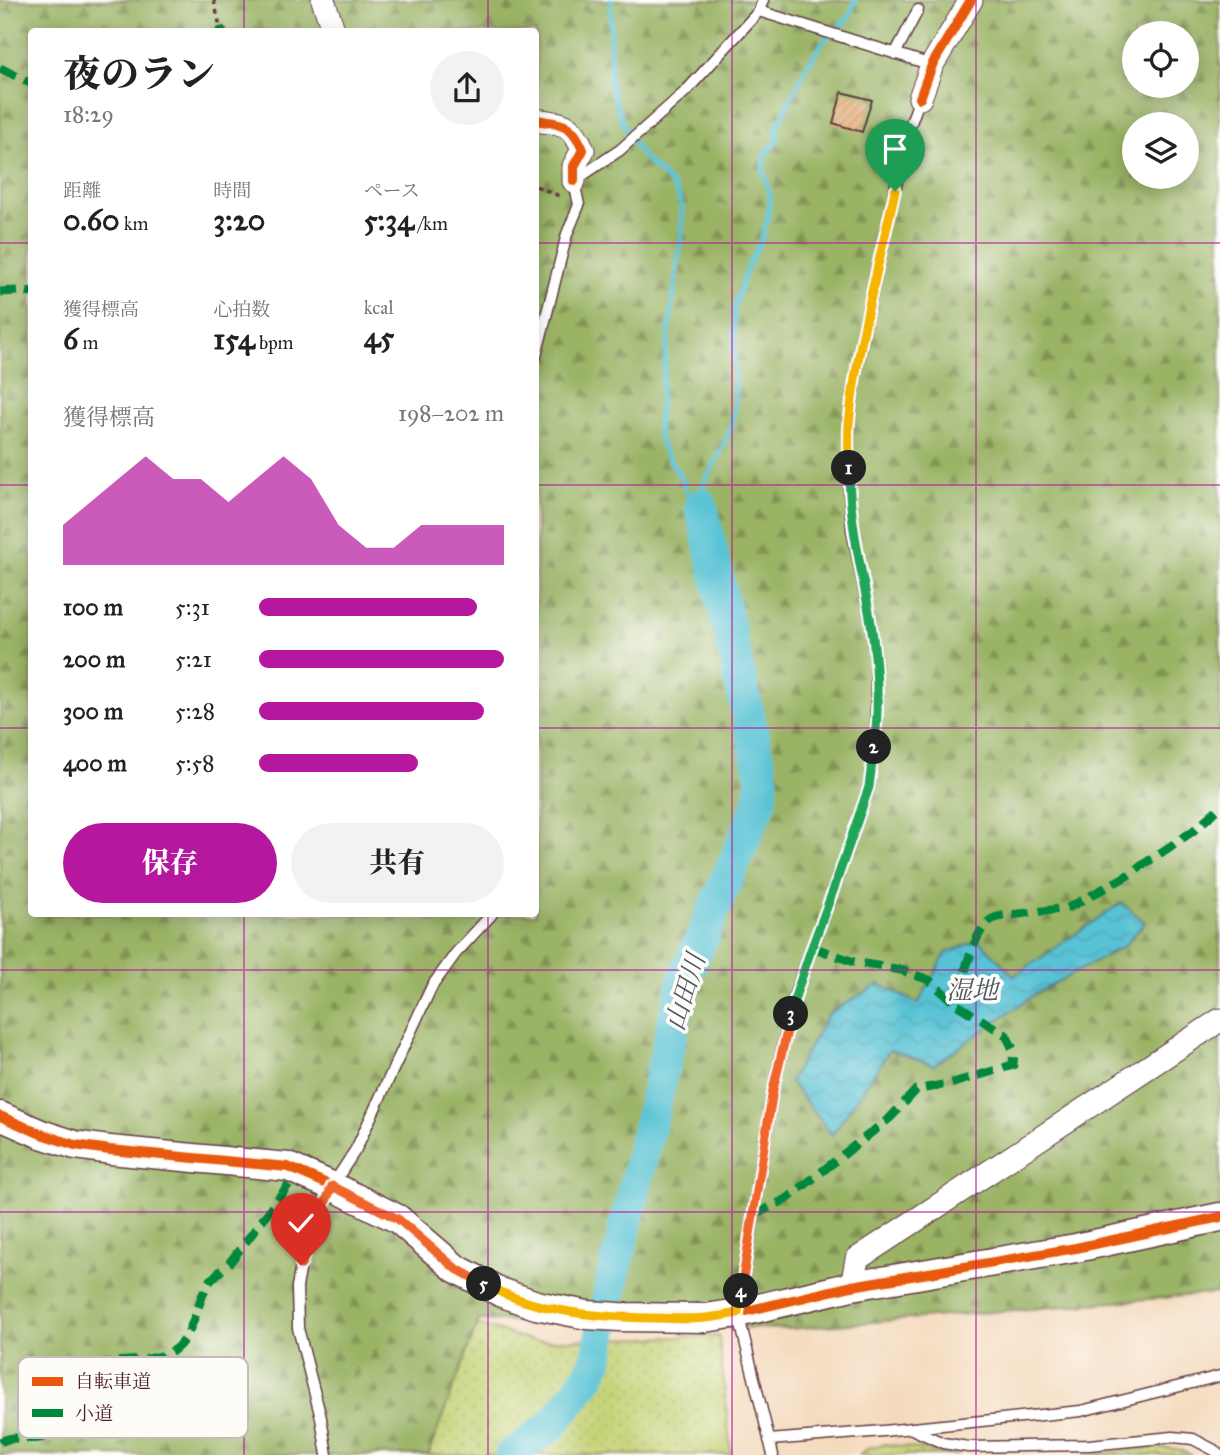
<!DOCTYPE html>
<html lang="ja">
<head>
<meta charset="utf-8">
<style>
	:root { --surface:#fff; --page:#f2f2f2; --text:#222; --muted:#767676; --accent:#b5179e }
	body { margin:0; font-family:"IM FELL Great Primer","Noto Serif JP",serif; background:var(--page); color:var(--text); height:100vh; display:flex; flex-direction:column; font-size:26px; white-space:nowrap }
	* { box-sizing:border-box; margin:0 }
	p { font-size:23px; color:var(--muted) }
	.icon { flex:none; width:38px; height:38px; fill:none; stroke:currentColor; stroke-width:2; stroke-linecap:round; stroke-linejoin:round }
	.map { position:relative; flex:1; overflow:hidden }
	.side { position:absolute; left:28px; top:28px; width:511px; height:889px; display:flex; flex-direction:column; background:var(--surface); border-radius:7px; box-shadow:0 4px 18px #0003 }
	.side>* { flex:none }
	.fabs { position:absolute; left:1122px; top:21px; display:grid; gap:14px }
	.fabs a { display:grid; place-items:center; width:77px; height:77px; border-radius:50%; background:var(--surface); box-shadow:0 4px 18px #0003; font-size:35px }
	.pin { position:absolute; display:grid; place-items:center; width:60px; height:60px; color:#fff; margin:-72px -30px; border-radius:50% 50% 50% 0; rotate:-45deg; box-shadow:0 0 7px #0007 }
	.pin .icon { rotate:45deg }
	.km { position:absolute; width:35px; height:35px; margin:-18px; border-radius:50%; background:#222; color:#fff; font-size:19px; line-height:35px; text-align:center }
	.round { display:grid; place-items:center; flex:none; width:74px; height:74px; border-radius:37px; background:var(--page) }
	.headline { display:flex; align-items:center; justify-content:space-between; height:119px; padding:0 35px }
	h1 { font-size:38px; font-weight:800; line-height:52px }
	.figures { display:grid; grid-template-columns:repeat(3,1fr); gap:10px; height:119px; padding:7px 35px }
	.figures div { display:grid; align-content:center }
	.figures b { font-size:30px; font-weight:800 }
	.figures small { font-size:19px; font-weight:400 }
	.figures p { font-size:19px }
	.chart { height:196px; padding:14px 35px }
	.chart p { display:flex; justify-content:space-between }
	.chart svg { width:100%; height:126px; margin-top:7px; fill:var(--accent); opacity:.7 }
	.button { display:flex; gap:14px; margin-top:auto; padding:14px 35px }
	.button a { flex:1; height:80px; border-radius:42px; background:var(--accent); color:#fff; font-size:28px; font-weight:800; line-height:80px; text-align:center }
	.button a+a { background:var(--page); color:var(--text) }
	ul { padding:0 35px; list-style:none; font-size:23px }
	li { display:grid; grid-template-columns:112px 84px 1fr; align-items:center; height:52px }
	li i { height:18px; border-radius:9px; background:var(--accent) }
	.map>svg:first-child { display:block }
	.grass { fill:url(#grass-dots); stroke:#86784f; stroke-width:2 }
	.forest { fill:url(#forest-firs); stroke:#726948; stroke-width:2; fill-rule:evenodd }
	.water { fill:url(#water-waves); stroke:#527180; stroke-width:2 }
	.lines { fill:none; stroke-linecap:round; stroke-linejoin:round }
	.stream { stroke:#59c3d5; stroke-width:5 }
	.river { stroke:#59c3d5; stroke-width:33 }
	.building { fill:url(#building-hatch) }
	.service-casing { stroke:#643b41; stroke-width:13 }
	.minor-casing { stroke:#643b41; stroke-width:25 }
	.tertiary-casing { stroke:#643b41; stroke-width:31 }
	.path { stroke:#643b41; stroke-width:3.5; stroke-dasharray:5 5; stroke-linecap:butt }
	.service { stroke:#fff; stroke-width:10 }
	.minor { stroke:#fff; stroke-width:23 }
	.tertiary { stroke:#fff; stroke-width:28 }
	.quiet { stroke:#00873e; stroke-width:9; stroke-dasharray:18 9; stroke-linecap:butt }
	.cycleway-casing { stroke:#fdfcf7; stroke-width:15 }
	.cycleway { stroke:#e8590c; stroke-width:10 }
	.split-1-casing { stroke:#fff; stroke-width:14 }
	.split-2-casing { stroke:#fff; stroke-width:14 }
	.split-3-casing { stroke:#fff; stroke-width:14 }
	.split-4-casing { stroke:#fff; stroke-width:14 }
	.split-5-casing { stroke:#fff; stroke-width:14 }
	.split-6-casing { stroke:#fff; stroke-width:14 }
	.split-1 { stroke:#f5b400; stroke-width:9 }
	.split-2 { stroke:#22a559; stroke-width:9 }
	.split-3 { stroke:#22a559; stroke-width:9 }
	.split-4 { stroke:#f0652b; stroke-width:9 }
	.split-5 { stroke:#f5b400; stroke-width:9 }
	.split-6 { stroke:#f0652b; stroke-width:9 }
	.grid { fill:none; stroke:#b5179e; stroke-width:2; stroke-opacity:0.55 }
	.labels { text-anchor:middle; dominant-baseline:central; stroke-width:7; stroke-linejoin:round; paint-order:stroke }
	.water-label { font-size:26px; font-style:italic; fill:#4f5866; stroke:#fdfcf7 }
	.key { fill:#fdfcf7; stroke:#c7baba; stroke-width:2 }
	.key-label { font-size:19px; fill:#4a1f2b }
</style>
</head>
<body>
<div class="map">
<svg width="1220" height="1455" viewBox="0 0 1220 1455">
	<defs>
		<pattern id="grass-dots" width="8" height="8" patternUnits="userSpaceOnUse" patternTransform="scale(1.75)"><rect width="8" height="8" fill="#c3d173"/><path d="M2 2h.1M6 6h.1" fill="none" stroke="#a9b364" stroke-width="1.8" stroke-linecap="round"/></pattern>
		<pattern id="forest-firs" width="22" height="20" patternUnits="userSpaceOnUse" patternTransform="scale(1.75)"><rect width="22" height="20" fill="#9ab365"/><path d="M5 1l3.5 6h-7zM16 11l3.5 6h-7z" fill="#809153"/></pattern>
		<pattern id="water-waves" width="16" height="10" patternUnits="userSpaceOnUse" patternTransform="scale(1.75)"><rect width="16" height="10" fill="#59c3d5"/><path d="M0 5q4-4 8 0t8 0" fill="none" stroke="#4fa7b7"/></pattern>
		<pattern id="building-hatch" width="6" height="6" patternUnits="userSpaceOnUse" patternTransform="scale(1.75)"><rect width="6" height="6" fill="#e7b17b"/><path d="M-1 1l2-2M0 6l6-6M5 7l2-2" fill="none" stroke="#bd8f65"/></pattern>
	</defs>
	<rect width="100%" height="100%" fill="#fdfcf7"/>
	<filter id="ink" filterUnits="userSpaceOnUse"><feTurbulence type="fractalNoise" baseFrequency=".0143" numOctaves="2"/><feDisplacementMap in="SourceGraphic" scale="14" xChannelSelector="R" yChannelSelector="G"/><feConvolveMatrix kernelMatrix="1 2 1 2 8 2 1 2 1" color-interpolation-filters="sRGB"/></filter>
	<filter id="wash" filterUnits="userSpaceOnUse"><feTurbulence type="fractalNoise" baseFrequency=".00686" numOctaves="4" result="noise"/><feDisplacementMap in="SourceGraphic" scale="28" xChannelSelector="R" yChannelSelector="G"/><feGaussianBlur stdDeviation="1.57" result="paint"/><feColorMatrix in="noise" values="0 0 0 0 0 0 0 0 0 0 0 0 0 0 0 0 0 1.4 0 .05"/><feComposite in="paint" operator="in"/></filter>
	<g filter="url(#wash)">
		<rect width="100%" height="100%" fill="#f4dabd"/>
		<!-- grass -->
		<path class="grass" d="M 246,1255 L 532,1341 L 719,1336 L 731,1455 L 130,1455 Z
			M 885,1444 L 959,1455 L 860,1455 L 868,1448 Z
			M 1154,1447 L 1177,1449 L 1192,1455 L 1084,1455 Z"/>
		<!-- forest -->
		<path class="forest" d="M 0,0 L 1220,0 L 1220,1293 L 789,1329 L 479,1320 L 428,1455 L 0,1455 ZM 32,32 L 536,32 L 536,914 L 32,914 ZM 1134,33 L 1186,33 L 1186,86 L 1134,86 ZM 1134,124 L 1186,124 L 1186,177 L 1134,177 Z"/>
		<!-- water -->
		<path class="water" d="M 1121,903 L 1145,922 L 1124,946 L 1035,994 L 934,1065 L 890,1050 L 832,1135 L 790,1081 L 828,1014 L 879,984 L 918,1004 L 946,953 L 979,940 L 1014,976 Z"/>
		<g class="lines">
			<!-- stream -->
			<path class="stream" d="M 611,0 L 610,83 C 616,107 625,133 640,153 C 654,171 676,181 681,204 C 683,213 682,223 682,231 L 661,391 L 658,423 L 660,442 L 666,454 L 681,478 L 690,498 L 701,505 L 704,484 L 730,431 L 735,408 L 734,309 L 738,295 L 748,266 L 761,240 L 767,221 L 770,197 L 763,169 L 766,152 L 778,140 L 776,129 L 804,71 L 822,43 L 850,16 L 855,0"/>
			<!-- river -->
			<path class="river" d="M 511,1455 L 552,1425 L 589,1376 L 598,1356 L 605,1312 L 684,979 L 760,802 L 762,777 L 701,505"/>
		</g>
		<g id="blocks">
			<!-- building -->
			<path class="building" d="M 842,92 L 872,100 L 862,132 L 833,123 Z"/>
		</g>
	</g>
	<g filter="url(#ink)">
		<use href="#blocks" fill-opacity="0" stroke="#643b41" stroke-width="2"/>
		<g class="lines">
			<defs>
				<path id="service" d="M 759,11 L 932,65
					M 895,54 L 918,10
					M 536,356 L 567,234 L 579,205 L 574,181 L 620,150 L 686,91 L 759,11 L 763,0
					M 914,1430 L 943,1443 L 968,1447 L 1089,1445 L 1173,1437 L 1193,1439 L 1214,1450 L 1219,1455
					M 769,1440 L 883,1431 L 1081,1411 L 1220,1376
					M 327,1455 L 321,1418 L 298,1328 L 297,1287 L 301,1265 L 332,1186 L 356,1149 L 432,986 L 456,953 L 492,914
					M 773,1455 L 738,1313 L 773,1090 L 795,994 L 833,891 L 869,787 L 876,729 L 876,664 L 871,623 L 852,529 L 849,490 L 849,427 L 854,386 L 866,320 L 908,131 L 920,98"/>
				<path id="minor" d="M 323,0 L 334,32
					M 920,98 L 932,65 L 971,0
					M 536,120 C 563,125 571,121 583,150 L 574,166 L 574,181
					M 852,1286 L 857,1259 L 1220,1020"/>
				<path id="tertiary" d="M 0,1116 L 41,1134 L 75,1145 L 110,1150 L 288,1167 L 332,1186 L 398,1219 L 455,1268 L 500,1292 L 536,1305 L 587,1315 L 620,1317 L 705,1318 L 738,1313 L 852,1286 L 1076,1248 L 1220,1217"/>
			</defs>
			<!-- service casing -->
			<use href="#service" class="service-casing"/>
			<!-- minor casing -->
			<use href="#minor" class="minor-casing"/>
			<!-- tertiary casing -->
			<use href="#tertiary" class="tertiary-casing"/>
			<!-- path -->
			<path class="path" d="M 214,0 L 220,27 L 230,32
				M 536,186 L 559,196"/>
			<!-- service -->
			<use href="#service" class="service"/>
			<!-- minor -->
			<use href="#minor" class="minor"/>
			<!-- tertiary -->
			<use href="#tertiary" class="tertiary"/>
			<!-- quiet -->
			<path class="quiet" d="M 220,27 L 221,32
				M 0,68 L 32,84
				M 0,292 L 20,291 L 32,293
				M 812,947 L 854,962 L 901,970 L 929,980 L 956,1004
				M 753,1215 L 787,1199 L 891,1117 L 916,1090 L 953,1083 L 1013,1065 L 1014,1051 L 1006,1035 L 956,1004 C 962,982 972,938 987,923 C 991,918 997,917 1003,916 L 1068,908 L 1125,877 L 1193,831 L 1220,807
				M 0,1442 C 16,1432 37,1445 51,1433 C 59,1426 65,1416 69,1406 C 74,1395 72,1374 85,1368 C 108,1357 151,1366 174,1350 C 194,1335 196,1304 208,1284 C 214,1275 224,1269 231,1261 C 251,1235 270,1210 289,1184"/>
			<defs>
				<path id="cycleway" d="M 920,98 L 932,65 L 971,0
					M 536,120 C 563,125 571,121 583,150 L 574,166 L 574,181
					M 0,1116 L 41,1134 L 75,1145 L 110,1150 L 288,1167 L 332,1186 L 398,1219 L 455,1268 L 500,1292 L 536,1305 L 587,1315 L 620,1317 L 705,1318 L 738,1313 L 852,1286 L 1076,1248 L 1220,1217"/>
			</defs>
			<!-- cycleway casing -->
			<use href="#cycleway" class="cycleway-casing"/>
			<!-- cycleway -->
			<use href="#cycleway" class="cycleway"/>
		</g>
	</g>
	<g class="lines" filter="url(#ink)">
		<defs>
			<path id="split-1" d="M 849,468 C 849,453 848,439 849,424 C 857,346 878,268 895,191"/>
			<path id="split-2" d="M 849,468 C 849,521 862,571 871,623 C 877,663 880,706 874,747"/>
			<path id="split-3" d="M 791,1014 L 796,994 L 812,947 L 833,891 L 869,787 L 874,747"/>
			<path id="split-4" d="M 741,1291 L 773,1090 L 791,1014"/>
			<path id="split-5" d="M 484,1284 C 535,1312 595,1317 652,1318 C 670,1318 688,1320 706,1318 C 716,1317 727,1315 738,1313 L 741,1291"/>
			<path id="split-6" d="M 301,1265 L 332,1186 L 398,1219 L 455,1268 L 484,1284"/>
		</defs>
		<!-- split-1 casing -->
		<use href="#split-1" class="split-1-casing"/>
		<!-- split-2 casing -->
		<use href="#split-2" class="split-2-casing"/>
		<!-- split-3 casing -->
		<use href="#split-3" class="split-3-casing"/>
		<!-- split-4 casing -->
		<use href="#split-4" class="split-4-casing"/>
		<!-- split-5 casing -->
		<use href="#split-5" class="split-5-casing"/>
		<!-- split-6 casing -->
		<use href="#split-6" class="split-6-casing"/>
		<!-- split-1 -->
		<use href="#split-1" class="split-1"/>
		<!-- split-2 -->
		<use href="#split-2" class="split-2"/>
		<!-- split-3 -->
		<use href="#split-3" class="split-3"/>
		<!-- split-4 -->
		<use href="#split-4" class="split-4"/>
		<!-- split-5 -->
		<use href="#split-5" class="split-5"/>
		<!-- split-6 -->
		<use href="#split-6" class="split-6"/>
	</g>
	<!-- grid -->
	<path class="grid" d="M 244,0 L 244,32M 488,0 L 488,32M 732,0 L 732,1455M 976,0 L 976,1455M 0,243 L 32,243M 536,243 L 1220,243M 0,485 L 32,485M 536,485 L 1220,485M 0,728 L 32,728M 536,728 L 1220,728M 244,914 L 244,1455M 488,914 L 488,1455M 0,970 L 1220,970M 0,1212 L 1220,1212"/>
	<g class="labels">
		<!-- water labels -->
		<g class="water-label">
			<text x="972" y="990">湿地</text>
			<text transform="translate(685 992) rotate(-73)">山田川</text>
		</g>
	</g>
	<!-- legend -->
	<rect x="18" y="1357" width="230" height="81" rx="10" class="key"/>
	<rect x="32" y="1377" width="31" height="9" fill="#e8590c"/>
	<rect x="32" y="1409" width="31" height="8" fill="#00873e"/>
	<g class="key-label">
		<text x="75" y="1388">自転車道</text>
		<text x="75" y="1420">小道</text>
	</g>
</svg>
<div class="fabs">
<a><svg class="icon" aria-label="locate" viewBox="0 0 24 24"><circle cx="12" cy="12" r="6"/><path d="M12 2v4M12 18v4M2 12h4M18 12h4"/></svg></a>
<a><svg class="icon" aria-label="layers" viewBox="0 0 24 24"><path d="M12 4l9 5-9 5-9-5zM3 14l9 5 9-5"/></svg></a>
</div>
<div class="pin" style="left:895px;top:191px;background:#1e9e55"><svg class="icon" aria-label="arrive" viewBox="0 0 24 24"><path d="M6 21V4h12l-3 4 3 4H6"/></svg></div>
<div class="pin" style="left:301px;top:1265px;background:#d93025"><svg class="icon" aria-label="check" viewBox="0 0 24 24"><path d="M5 12l5 5 9-10"/></svg></div>
<b class="km" style="left:849px;top:468px">1</b>
<b class="km" style="left:874px;top:747px">2</b>
<b class="km" style="left:791px;top:1014px">3</b>
<b class="km" style="left:741px;top:1291px">4</b>
<b class="km" style="left:484px;top:1284px">5</b>
<section class="side">
<div class="headline"><div><h1>夜のラン</h1><p>18:29</p></div><a class="round"><svg class="icon" aria-label="share" viewBox="0 0 24 24"><path d="M12 15V3M7 8l5-5 5 5M5 13v7h14v-7"/></svg></a></div>
<div class="figures">
<div><p>距離</p><b>0.60<small> km</small></b></div>
<div><p>時間</p><b>3:20</b></div>
<div><p>ペース</p><b>5:34<small> /km</small></b></div>
</div>
<div class="figures">
<div><p>獲得標高</p><b>6<small> m</small></b></div>
<div><p>心拍数</p><b>154<small> bpm</small></b></div>
<div><p>kcal</p><b>45</b></div>
</div>
<div class="chart"><p><span>獲得標高</span>198–202 m</p>
<svg viewBox="0 0 160 44" preserveAspectRatio="none"><path d="M0 44V30L10 22L20 14L30 6L40 14L50 14L60 22L70 14L80 6L90 14L100 30L110 38L120 38L130 30L140 30L150 30L160 30V44z"/></svg>
</div>
<ul>
<li><b>100 m</b>5:31<i style="width:89%"></i></li>
<li><b>200 m</b>5:21<i style="width:100%"></i></li>
<li><b>300 m</b>5:28<i style="width:92%"></i></li>
<li><b>400 m</b>5:58<i style="width:65%"></i></li>
</ul>
<div class="button"><a>保存</a><a>共有</a></div>
</section>
</div>
</body>
</html>
